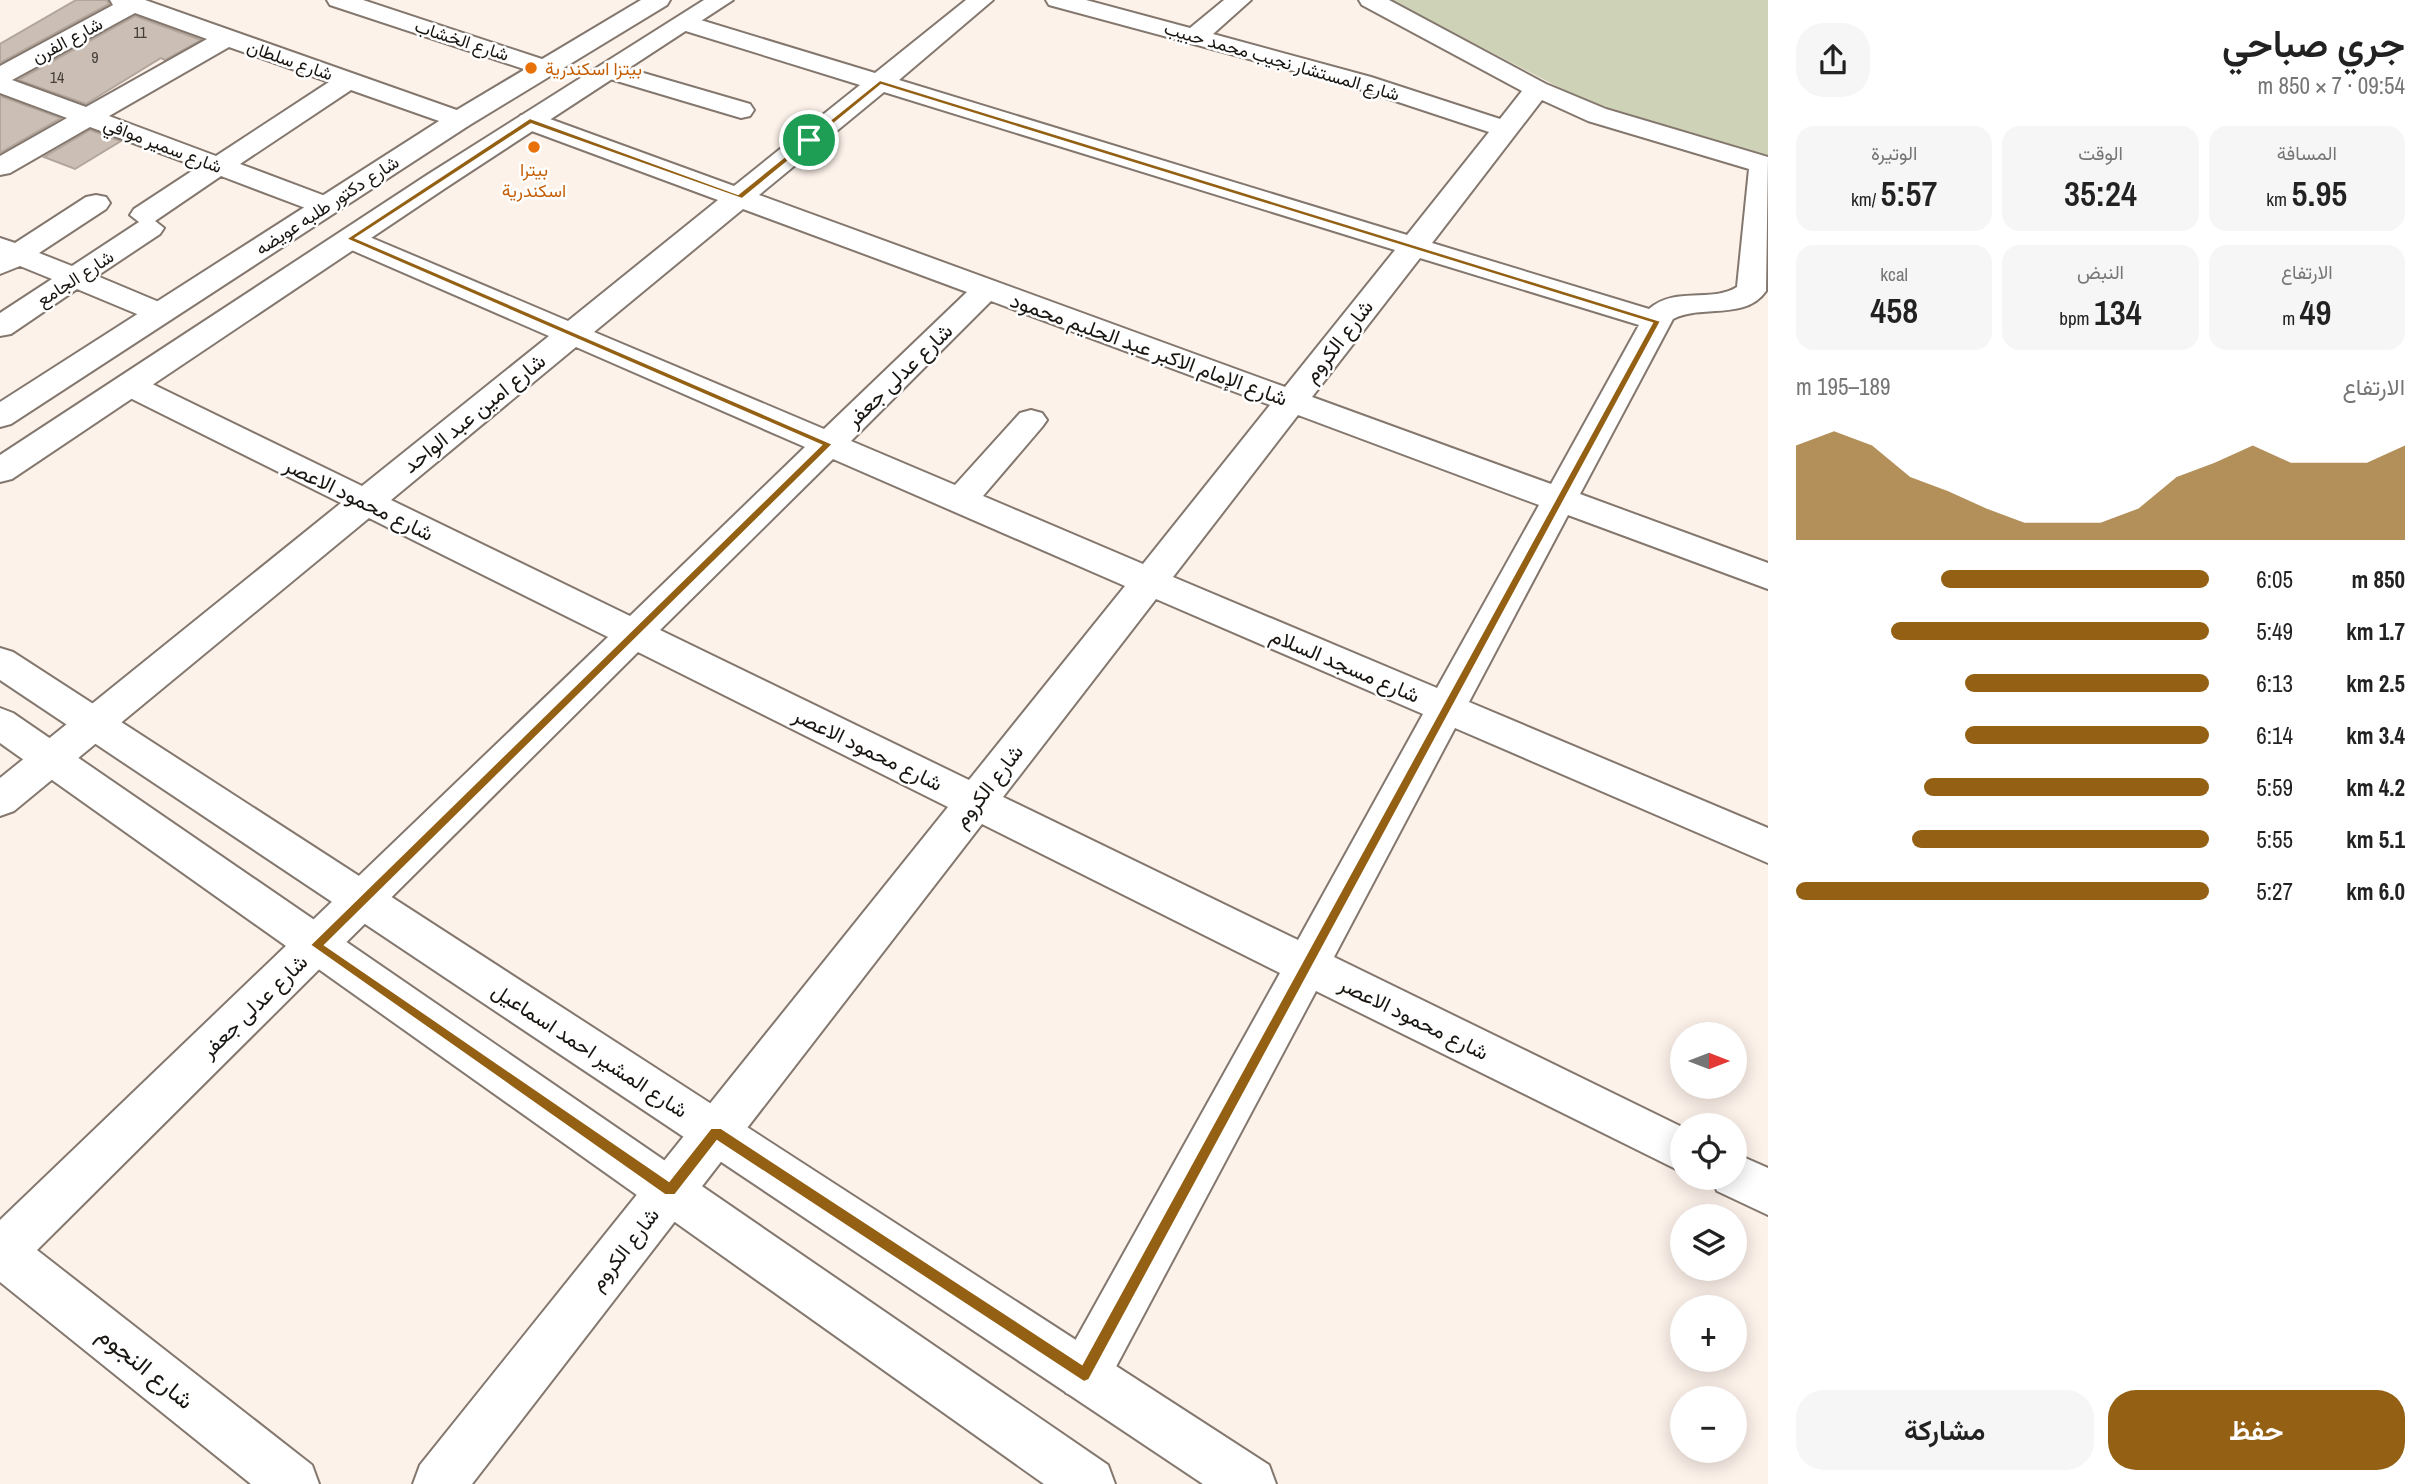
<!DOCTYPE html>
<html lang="ar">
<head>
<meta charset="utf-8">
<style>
	:root { --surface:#fff; --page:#f6f6f6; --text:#222; --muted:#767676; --accent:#946114 }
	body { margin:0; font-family:"Archivo Narrow",Vazirmatn,sans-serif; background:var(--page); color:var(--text); direction:rtl; height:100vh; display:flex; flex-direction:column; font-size:26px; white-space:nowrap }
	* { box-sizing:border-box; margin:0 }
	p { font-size:23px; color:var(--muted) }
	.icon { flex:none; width:38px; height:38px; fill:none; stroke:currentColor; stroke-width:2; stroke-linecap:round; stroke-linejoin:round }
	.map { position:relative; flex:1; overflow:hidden; direction:ltr }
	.side { display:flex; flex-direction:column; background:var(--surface); width:665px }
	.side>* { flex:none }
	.needle { width:46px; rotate:90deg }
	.buttons { position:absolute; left:1670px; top:1022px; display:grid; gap:14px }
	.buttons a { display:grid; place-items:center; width:77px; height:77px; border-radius:50%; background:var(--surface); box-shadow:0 4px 18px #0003; font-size:35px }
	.pin { position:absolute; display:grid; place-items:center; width:60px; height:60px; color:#fff; margin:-30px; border:4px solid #fff; border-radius:50%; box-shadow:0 2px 7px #0007 }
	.round { display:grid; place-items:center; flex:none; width:74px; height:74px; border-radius:28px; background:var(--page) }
	.head { display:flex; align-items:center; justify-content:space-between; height:119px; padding:0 28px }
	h1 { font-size:38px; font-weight:600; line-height:52px }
	.stats { display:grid; grid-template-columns:repeat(3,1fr); gap:10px; height:119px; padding:7px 28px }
	.stats div { display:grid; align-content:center; border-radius:18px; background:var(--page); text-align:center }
	.stats b { font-size:35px; font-weight:600 }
	.stats small { font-size:19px; font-weight:400 }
	.stats p { font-size:19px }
	.chart { height:196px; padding:14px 28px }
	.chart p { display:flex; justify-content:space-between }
	.chart svg { width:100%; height:126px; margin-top:7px; fill:var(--accent); opacity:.7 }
	.button { display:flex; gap:14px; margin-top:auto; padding:14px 28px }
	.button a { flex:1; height:80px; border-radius:28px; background:var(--accent); color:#fff; font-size:28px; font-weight:600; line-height:80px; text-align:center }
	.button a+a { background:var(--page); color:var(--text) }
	ul { padding:0 28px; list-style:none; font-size:23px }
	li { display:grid; grid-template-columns:112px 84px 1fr; align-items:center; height:52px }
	li i { height:18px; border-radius:9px; background:var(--accent) }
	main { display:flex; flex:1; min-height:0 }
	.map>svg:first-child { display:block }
	.green { fill:#ced3b7 }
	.building { fill:#cbbeb4; stroke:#b2a69c; stroke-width:2 }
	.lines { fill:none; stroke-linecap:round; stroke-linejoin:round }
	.minor-casing { stroke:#83776e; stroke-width:4 }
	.tertiary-casing { stroke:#83776e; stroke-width:4 }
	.minor { fill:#fff; fill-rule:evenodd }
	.tertiary { fill:#fff; fill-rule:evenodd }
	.route { fill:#946114; stroke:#fff; stroke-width:2; fill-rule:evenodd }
	.food-dot { fill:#e8710a; stroke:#fff; stroke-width:2.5 }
	.labels { text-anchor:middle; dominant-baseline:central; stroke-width:5; stroke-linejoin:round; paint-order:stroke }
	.far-number-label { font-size:16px; fill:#463f3a }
	.far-street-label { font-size:18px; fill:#191511; stroke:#fff }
	.far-food-label { font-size:18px; fill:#c56008; stroke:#fff; text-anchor:start }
	.street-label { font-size:21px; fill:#191511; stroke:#fff }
	.near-street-label { font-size:24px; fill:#191511; stroke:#fff }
</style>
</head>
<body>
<main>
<section class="side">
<div class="head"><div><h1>جري صباحي</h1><p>09:54 · 7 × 850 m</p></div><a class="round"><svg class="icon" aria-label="share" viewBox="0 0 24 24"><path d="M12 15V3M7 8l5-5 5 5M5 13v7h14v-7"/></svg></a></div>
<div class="stats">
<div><p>المسافة</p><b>5.95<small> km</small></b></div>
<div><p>الوقت</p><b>35:24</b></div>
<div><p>الوتيرة</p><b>5:57<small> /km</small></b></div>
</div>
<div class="stats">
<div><p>الارتفاع</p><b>49<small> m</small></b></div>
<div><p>النبض</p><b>134<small> bpm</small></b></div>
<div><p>kcal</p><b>458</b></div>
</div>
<div class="chart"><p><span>الارتفاع</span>189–195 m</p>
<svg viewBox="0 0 160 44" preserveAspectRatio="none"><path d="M0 44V11L10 6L20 11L30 22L40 27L50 33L60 38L70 38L80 38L90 33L100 22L110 17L120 11L130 17L140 17L150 17L160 11V44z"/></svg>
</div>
<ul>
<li><b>850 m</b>6:05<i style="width:65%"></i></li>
<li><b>1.7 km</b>5:49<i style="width:77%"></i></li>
<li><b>2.5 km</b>6:13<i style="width:59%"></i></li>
<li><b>3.4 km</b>6:14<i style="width:59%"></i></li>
<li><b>4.2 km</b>5:59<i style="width:69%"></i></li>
<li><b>5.1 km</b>5:55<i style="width:72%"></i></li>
<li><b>6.0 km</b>5:27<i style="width:100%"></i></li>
</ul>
<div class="button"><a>حفظ</a><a>مشاركة</a></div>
</section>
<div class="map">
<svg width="1768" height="1484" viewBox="0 0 1768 1484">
	<rect width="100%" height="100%" fill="#fdf2ea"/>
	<!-- green -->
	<path class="green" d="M 1391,0 L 1768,0 L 1768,157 L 1581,99 Z"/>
	<!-- building -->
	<path class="building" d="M 76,0 L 107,0 L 109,4 L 0,63 L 0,44 Z
		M 135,16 L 201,40 L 165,60 L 161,58 L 86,104 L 18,80 Z
		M 0,96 L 61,118 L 0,153 Z
		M 90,130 L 121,141 L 75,169 L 44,157 Z"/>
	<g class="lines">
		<defs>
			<path id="minor" d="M 110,0 L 145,0 L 468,114 L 472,120 L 468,126 L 459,128 L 351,90 L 240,164 L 336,200 L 340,206 L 336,212 L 326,214 L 316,212 L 221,176 L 155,221 L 164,228 L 160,234 L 97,276 L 171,307 L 175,313 L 171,319 L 160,322 L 149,319 L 77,289 L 11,334 L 0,336 L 0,313 L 52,279 L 20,266 L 0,274 L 0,238 L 15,243 L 86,197 L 96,195 L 106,197 L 110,203 L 106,209 L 39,253 L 72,266 L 139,222 L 130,215 L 134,209 L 198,167 L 90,127 L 10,173 L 0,175 L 0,156 L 67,118 L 0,93 L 0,66 L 113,5 ZM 135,13 L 207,39 L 86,107 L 12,80 ZM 229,47 L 329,82 L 216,156 L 109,116 Z
				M 327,0 L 363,0 L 554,63 L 558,68 L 554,73 L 536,73 L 330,5 Z
				M 966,0 L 993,0 L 899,80 L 1407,235 L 1489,132 L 1353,87 L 1049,5 L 1046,0 L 1086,0 L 1190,28 L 1224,0 L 1251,0 L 1213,34 L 1371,77 L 1500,119 L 1522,91 L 1362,5 L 1359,0 L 1389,0 L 1546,84 L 1606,109 L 1768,157 L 1766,291 C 1745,321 1701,304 1673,319 L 1580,494 L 1768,563 L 1768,589 L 1568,515 L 1469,702 L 1768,828 L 1768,863 L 1455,728 L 1334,957 L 1682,1127 L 1682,1172 L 1316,991 L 1102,1393 L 1084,1400 L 1066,1393 L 1059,1375 L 1066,1357 L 1280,973 L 982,824 L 472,1484 L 413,1484 L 420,1465 L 948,807 L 638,652 L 37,1250 L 312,1465 L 319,1484 L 251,1484 L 0,1282 L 0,1220 L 608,637 L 369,518 L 14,811 L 0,816 L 0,778 L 341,503 L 118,392 L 113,385 L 118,378 L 129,375 L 140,378 L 362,486 L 549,336 L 340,245 L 336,239 L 340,233 L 350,230 L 360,233 L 568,321 L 718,200 L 521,127 L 517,121 L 521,115 L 539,115 L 734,186 L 860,85 L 676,28 L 673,23 L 676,18 L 694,18 L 875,73 ZM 884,92 L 1395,250 L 1285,387 L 759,195 ZM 1542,100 L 1588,121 L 1749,169 L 1737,287 C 1712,303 1675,286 1649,309 L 1432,243 ZM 743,209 L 967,292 L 824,429 L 594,332 ZM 1420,258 L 1639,325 L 1551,484 L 1312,397 ZM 991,301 L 1270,405 L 1143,564 L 983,496 L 1042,427 L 1047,420 L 1042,413 L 1031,410 L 1020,413 L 955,485 L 851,441 ZM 576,347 L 805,447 L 630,616 L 391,500 ZM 1298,415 L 1539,505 L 1437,688 L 1173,577 ZM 833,459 L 1125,586 L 969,780 L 660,630 ZM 1156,599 L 1423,714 L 1298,940 L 1003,797 Z
				M 609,63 L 750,104 L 754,110 L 750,116 L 741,118 L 600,76 L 596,71 L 600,66 Z
				M 1734,1153 L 1768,1168 L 1768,1215 L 1717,1191 L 1712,1178 L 1734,1178 Z"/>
			<path id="tertiary" d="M 641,0 L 670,0 L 667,5 L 468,126 L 11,424 L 0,427 L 0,402 L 450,114 Z
				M 704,0 L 733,0 L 447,187 L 12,479 L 0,482 L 0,455 L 427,175 Z
				M 0,648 L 13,652 L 1269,1465 L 1276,1484 L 1203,1484 L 0,680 Z
				M 0,708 L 13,713 L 1108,1465 L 1115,1484 L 1044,1484 L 0,743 Z"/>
		</defs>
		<!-- minor casing -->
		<use href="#minor" class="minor-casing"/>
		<!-- tertiary casing -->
		<use href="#tertiary" class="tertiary-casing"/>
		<!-- minor -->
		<use href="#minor" class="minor"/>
		<!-- tertiary -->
		<use href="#tertiary" class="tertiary"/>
	</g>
	<!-- route -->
	<path class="route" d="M 880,80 L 1661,321 L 1089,1380 L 1084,1382 L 717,1141 L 675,1195 L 665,1195 L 310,945 L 821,445 L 346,239 L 530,118 L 738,194 ZM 881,85 L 1652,323 L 1082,1364 L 721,1128 L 711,1128 L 669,1181 L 325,945 L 833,444 L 356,238 L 531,124 L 742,199 Z"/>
	<!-- markers -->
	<g class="food-dot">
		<circle cx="531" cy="68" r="7"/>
		<circle cx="534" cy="147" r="7"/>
	</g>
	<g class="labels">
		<!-- far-number labels -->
		<g class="far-number-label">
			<text x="140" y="32">11</text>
			<text x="95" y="57">9</text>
			<text x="57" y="77">14</text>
		</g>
		<!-- far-street labels -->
		<g class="far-street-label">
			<text transform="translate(67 40) rotate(-28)">شارع الفرن</text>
			<text transform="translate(462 40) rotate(18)">شارع الخشاب</text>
			<text transform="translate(290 60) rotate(19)">شارع سلطان</text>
			<text transform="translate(1282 61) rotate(16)">شارع المستشار نجيب محمد حبيب</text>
			<text transform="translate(163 145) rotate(21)">شارع سمير موافي</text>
			<text transform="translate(327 205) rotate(-33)">شارع دكتور طلبه عويضه</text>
			<text transform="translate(75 278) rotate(-33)">شارع الجامع</text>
		</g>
		<!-- far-food labels -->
		<g class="far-food-label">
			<text x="545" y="68">بيتزا اسكندرية</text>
			<text x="534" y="169" text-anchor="middle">بيترا<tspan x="534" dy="21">اسكندرية</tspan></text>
		</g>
		<!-- street labels -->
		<g class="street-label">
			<text transform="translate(1338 341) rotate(-52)">شارع الكروم</text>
			<text transform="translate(1149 349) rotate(20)">شارع الإمام الاكبر عبد الحليم محمود</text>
			<text transform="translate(899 375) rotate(-44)">شارع عدلى جعفر</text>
			<text transform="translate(474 413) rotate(-39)">شارع امين عبد الواحد</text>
			<text transform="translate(359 499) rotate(26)">شارع محمود الاعصر</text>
			<text transform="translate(1345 665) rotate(23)">شارع مسجد السلام</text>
			<text transform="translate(868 749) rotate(26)">شارع محمود الاعصر</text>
			<text transform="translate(988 786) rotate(-52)">شارع الكروم</text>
			<text transform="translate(254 1006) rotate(-44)">شارع عدلى جعفر</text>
			<text transform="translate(1414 1018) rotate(26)">شارع محمود الاعصر</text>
			<text transform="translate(590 1050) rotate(33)">شارع المشير احمد اسماعيل</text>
			<text transform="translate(624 1249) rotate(-52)">شارع الكروم</text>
		</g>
		<!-- near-street labels -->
		<g class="near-street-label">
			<text transform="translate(146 1367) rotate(39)">شارع النجوم</text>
		</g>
	</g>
</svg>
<div class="buttons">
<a><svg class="needle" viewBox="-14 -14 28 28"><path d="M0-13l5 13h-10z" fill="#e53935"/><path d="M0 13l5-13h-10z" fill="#767676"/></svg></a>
<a><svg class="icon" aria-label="locate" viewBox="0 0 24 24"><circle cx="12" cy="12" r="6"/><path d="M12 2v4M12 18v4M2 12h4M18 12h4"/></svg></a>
<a><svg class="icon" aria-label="layers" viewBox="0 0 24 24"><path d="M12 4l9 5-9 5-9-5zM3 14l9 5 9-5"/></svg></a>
<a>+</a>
<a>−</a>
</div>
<div class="pin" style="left:809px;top:140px;background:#1e9e55"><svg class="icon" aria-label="arrive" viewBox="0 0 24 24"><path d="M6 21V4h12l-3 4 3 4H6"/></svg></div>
</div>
</main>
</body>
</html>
